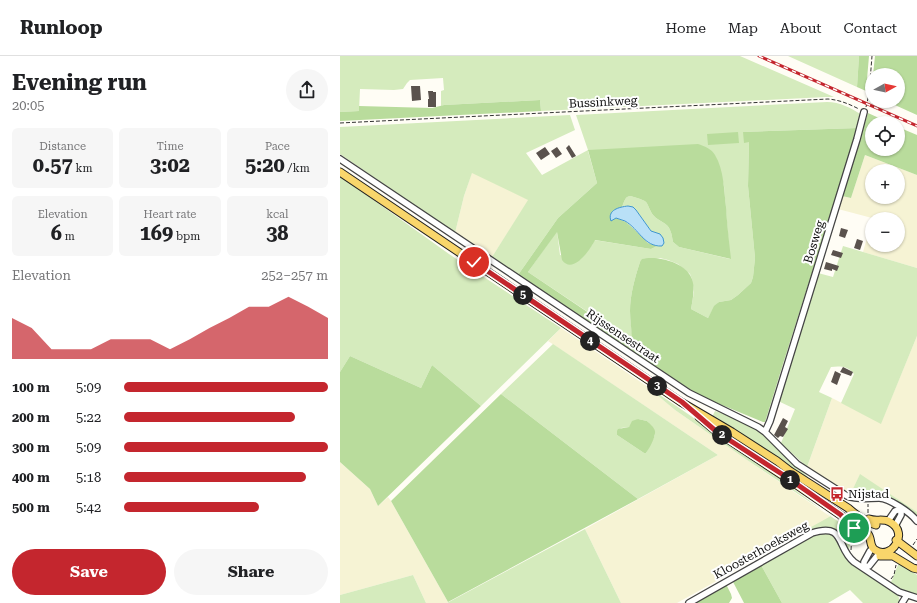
<!DOCTYPE html>
<html lang="en">
<head>
<meta charset="utf-8">
<style>
	:root { --surface:#fff; --page:#f6f6f6; --text:#202124; --muted:#757577; --line:#e0e0e0; --accent:#c4262e }
	body { margin:0; font-family:"Roboto Serif",serif; background:var(--page); color:var(--text); height:100vh; display:flex; flex-direction:column; font-size:15px; white-space:nowrap }
	* { box-sizing:border-box; margin:0 }
	p { font-size:13px; color:var(--muted) }
	.icon { flex:none; width:22px; height:22px; fill:none; stroke:currentColor; stroke-width:2; stroke-linecap:round; stroke-linejoin:round }
	.map { position:relative; flex:1; overflow:hidden }
	.sheet { display:flex; flex-direction:column; background:var(--surface); width:340px }
	.sheet>* { flex:none }
	.needle { width:26px; rotate:82deg }
	.fabs { position:absolute; left:525px; top:12px; display:grid; gap:8px }
	.fabs a { display:grid; place-items:center; width:40px; height:40px; border-radius:50%; background:var(--surface); box-shadow:0 1px 3px #0004; font-size:20px }
	.pin { position:absolute; display:grid; place-items:center; width:34px; height:34px; color:#fff; margin:-17px; border:2px solid #fff; border-radius:50%; box-shadow:0 1px 4px #0007 }
	.km { position:absolute; width:20px; height:20px; margin:-10px; border-radius:50%; background:#222; color:#fff; font-size:11px; line-height:20px; text-align:center }
	.round { display:grid; place-items:center; flex:none; width:42px; height:42px; border-radius:21px; background:var(--page) }
	.headline { display:flex; align-items:center; justify-content:space-between; height:68px; padding:0 12px }
	h1 { font-size:22px; font-weight:700; line-height:30px }
	.metrics { display:grid; grid-template-columns:repeat(3,1fr); gap:6px; height:68px; padding:4px 12px }
	.metrics div { display:grid; align-content:center; border-radius:6px; background:var(--page); text-align:center }
	.metrics b { font-size:20px; font-weight:700 }
	.metrics small { font-size:11px; font-weight:400 }
	.metrics p { font-size:11px }
	.chart { height:112px; padding:8px 12px }
	.chart p { display:flex; justify-content:space-between }
	.chart svg { width:100%; height:72px; margin-top:4px; fill:var(--accent); opacity:.7 }
	.action { display:flex; gap:8px; margin-top:auto; padding:8px 12px }
	.action a { flex:1; height:46px; border-radius:24px; background:var(--accent); color:#fff; font-size:16px; font-weight:700; line-height:46px; text-align:center }
	.action a+a { background:var(--page); color:var(--text) }
	ul { padding:0 12px; list-style:none; font-size:13px }
	li { display:grid; grid-template-columns:64px 48px 1fr; align-items:center; height:30px }
	li i { height:10px; border-radius:5px; background:var(--accent) }
	header { display:flex; align-items:center; gap:24px; box-sizing:border-box; height:56px; padding:0 20px; background:var(--surface); border-bottom:1px solid var(--line) }
	header strong { font-size:19px }
	nav { display:flex; gap:22px; margin-inline-start:auto; font-size:14px }
	main { display:flex; flex:1; min-height:0 }
	.map>svg:first-child { display:block }
	.farmland { fill:#f6f3d4; fill-rule:evenodd }
	.green { fill:#d5ebbd; fill-rule:evenodd }
	.forest { fill:#b9dc9c }
	.water { fill:#b9e0f7; stroke:#3f96cf }
	.building { fill:#5a524d }
	.lines { fill:none; stroke-linecap:round; stroke-linejoin:round }
	.minor-casing { stroke:#444; stroke-width:8 }
	.major-casing { stroke:#222; stroke-width:9 }
	.path { stroke:#333; stroke-width:1; stroke-dasharray:4 2; stroke-linecap:butt }
	.minor { stroke:#fff; stroke-width:5.5 }
	.major { stroke:#f9d66b; stroke-width:7 }
	.rail-casing { stroke:#c4262e; stroke-width:3 }
	.rail { stroke:#fff; stroke-width:1.5; stroke-dasharray:4.5; stroke-linecap:butt }
	.route-casing { stroke:#fff; stroke-width:8 }
	.route { stroke:#c4262e; stroke-width:5 }
	.labels { text-anchor:middle; dominant-baseline:central; stroke-width:4; stroke-linejoin:round; paint-order:stroke }
	.street-label { font-size:12px; fill:#111; stroke:#fff }
	.poi-label { font-size:12px; fill:#111; stroke:#fff; text-anchor:start }
</style>
</head>
<body>
<header>
<strong>Runloop</strong>
<nav><a>Home</a><a>Map</a><a>About</a><a>Contact</a></nav>
</header>
<main>
<section class="sheet">
<div class="headline"><div><h1>Evening run</h1><p>20:05</p></div><a class="round"><svg class="icon" aria-label="share" viewBox="0 0 24 24"><path d="M12 15V3M7 8l5-5 5 5M5 13v7h14v-7"/></svg></a></div>
<div class="metrics">
<div><p>Distance</p><b>0.57<small> km</small></b></div>
<div><p>Time</p><b>3:02</b></div>
<div><p>Pace</p><b>5:20<small> /km</small></b></div>
</div>
<div class="metrics">
<div><p>Elevation</p><b>6<small> m</small></b></div>
<div><p>Heart rate</p><b>169<small> bpm</small></b></div>
<div><p>kcal</p><b>38</b></div>
</div>
<div class="chart"><p><span>Elevation</span>252–257 m</p>
<svg viewBox="0 0 160 44" preserveAspectRatio="none"><path d="M0 44V19L10 25L20 38L30 38L40 38L50 32L60 32L70 32L80 38L90 32L100 25L110 19L120 12L130 12L140 6L150 12L160 19V44z"/></svg>
</div>
<ul>
<li><b>100 m</b>5:09<i style="width:100%"></i></li>
<li><b>200 m</b>5:22<i style="width:84%"></i></li>
<li><b>300 m</b>5:09<i style="width:100%"></i></li>
<li><b>400 m</b>5:18<i style="width:89%"></i></li>
<li><b>500 m</b>5:42<i style="width:66%"></i></li>
</ul>
<div class="action"><a>Save</a><a>Share</a></div>
</section>
<div class="map">
<svg width="577" height="547" viewBox="0 0 577 547">
	<rect width="100%" height="100%" fill="#fffdf5"/>
	<!-- farmland -->
	<path class="farmland" d="M 525,99 L 577,119 L 577,212 L 523,196 L 532,164 L 532,189 L 558,189 L 558,163 L 532,163 L 532,162 L 498,153 L 502,140 L 511,142 ZM 532,115 L 558,115 L 558,141 L 532,141 Z
		M 132,116 L 189,144 L 152,201 L 115,177 L 124,140 Z
		M 221,272 L 305,329 L 335,354 L 407,404 L 491,461 L 337,547 L 281,547 L 245,473 L 378,399 L 208,285 Z
		M 577,280 L 577,456 L 520,419 L 510,439 L 467,411 L 492,342 L 541,367 Z
		M 0,406 L 30,433 L 38,450 L 48,441 L 51,445 L 108,546 L 107,547 L 86,547 L 73,519 L 0,539 Z"/>
	<!-- green -->
	<path class="green" d="M 0,0 L 400,0 L 494,41 L 486,41 L 201,55 L 200,44 L 104,49 L 101,50 L 101,35 L 104,34 L 103,22 L 70,24 L 67,27 L 63,33 L 54,34 L 20,33 L 19,55 L 0,56 Z
		M 448,0 L 519,0 L 517,31 Z
		M 487,46 C 500,46 511,52 522,59 L 518,72 L 403,76 L 409,86 L 408,130 L 415,202 L 413,221 L 411,227 L 398,239 L 391,244 L 379,246 L 372,255 L 368,262 L 351,253 L 354,236 L 352,223 L 350,218 L 338,208 L 328,204 L 320,202 L 300,206 C 295,221 290,239 290,255 C 290,265 292,276 293,286 L 188,216 L 217,175 L 220,199 L 240,204 L 252,189 L 254,184 L 311,193 L 317,190 L 322,190 L 296,154 L 288,150 L 282,151 C 286,141 286,138 297,142 C 300,143 304,144 306,146 C 309,150 310,156 314,160 C 318,165 328,167 330,174 C 332,178 332,182 333,186 L 339,191 L 390,203 L 384,130 L 379,110 L 375,100 L 248,95 L 257,127 L 218,162 L 178,219 L 152,201 L 188,144 L 132,117 L 124,140 L 115,177 L 0,98 L 0,71 L 230,59 L 235,74 L 186,97 L 202,119 L 248,94 L 236,59 Z
		M 0,120 L 109,198 L 221,272 L 141,350 L 92,309 L 81,332 L 10,300 L 0,316 Z
		M 503,190 L 577,212 L 577,280 L 541,368 L 501,347 L 514,318 C 508,310 500,310 491,311 L 479,336 L 492,342 L 467,411 L 441,387 L 455,353 L 438,345 L 478,217 L 493,221 Z
		M 213,288 L 378,399 L 298,443 L 161,338 ZM 298,363 L 307,365 L 314,374 L 315,379 L 306,397 L 304,397 L 277,379 L 281,372 L 289,371 Z
		M 305,329 C 349,358 393,389 436,420 C 461,438 485,457 511,474 C 510,482 512,490 507,496 L 498,479 L 480,473 L 464,475 L 491,460 L 407,404 L 335,354 Z
		M 375,355 L 393,361 L 418,373 L 467,420 L 470,425 L 372,361 Z
		M 520,418 L 577,456 L 577,461 L 549,441 L 542,440 L 526,441 L 510,439 Z
		M 245,473 L 281,547 L 107,547 Z
		M 489,477 L 496,482 L 501,488 L 504,499 L 510,506 L 558,539 L 560,545 L 559,547 L 523,547 L 510,534 L 488,547 L 442,547 L 421,509 L 473,478 Z
		M 559,507 L 577,519 L 577,541 L 562,535 L 550,528 C 554,521 555,514 559,507 Z
		M 73,519 L 86,547 L 0,547 L 0,539 Z"/>
	<!-- forest -->
	<path class="forest" d="M 519,0 L 529,0 L 526,35 L 517,31 Z
		M 535,0 L 577,0 L 577,59 L 546,45 L 558,45 L 558,19 L 533,19 Z
		M 200,44 L 201,55 L 0,65 L 0,56 L 19,55 L 19,50 L 92,52 L 104,49 Z
		M 528,57 L 550,67 L 532,67 L 532,93 L 558,93 L 558,71 L 577,79 L 577,119 L 525,99 L 511,142 L 502,140 Z
		M 518,72 L 443,308 L 427,360 L 425,366 L 423,366 L 365,342 L 357,338 L 178,219 L 218,162 L 257,127 L 248,94 L 358,88 C 364,90 372,93 375,99 C 384,114 384,134 386,151 C 387,168 389,185 391,203 L 339,191 L 333,186 C 332,182 332,178 330,174 C 328,167 318,165 314,160 C 310,156 309,150 306,146 C 304,144 300,143 297,142 C 286,138 286,141 282,151 L 273,155 L 272,164 L 276,162 L 286,166 L 294,173 L 308,187 L 317,190 L 311,193 L 255,184 C 250,194 233,219 222,204 L 217,176 L 188,216 L 292,286 C 292,276 290,265 290,255 C 290,239 295,221 300,206 L 302,203 C 316,199 343,206 350,219 C 356,228 353,242 351,253 L 368,262 L 374,250 L 379,246 L 391,244 L 398,239 L 411,227 L 413,221 L 415,202 L 408,130 L 409,86 L 404,87 L 403,76 Z
		M 398,76 L 399,87 L 368,89 L 367,78 Z
		M 10,300 L 81,332 L 92,309 L 141,350 L 38,450 L 30,433 L 0,406 L 0,316 Z
		M 161,338 L 298,443 L 108,546 L 51,445 Z
		M 298,363 L 307,365 C 310,368 314,371 315,375 C 316,381 309,393 306,397 L 304,397 L 277,379 L 277,375 L 278,373 L 289,371 L 292,365 Z
		M 421,509 L 442,547 L 404,547 L 403,545 L 392,524 Z
		M 386,528 L 391,538 L 392,542 L 389,547 L 353,547 Z"/>
	<!-- water -->
	<path class="water" d="M 288,150 L 293,151 L 296,154 L 311,175 L 320,178 L 323,182 L 324,187 L 322,190 C 304,191 299,173 285,165 C 282,164 279,163 276,162 L 271,165 C 267,154 279,151 288,150 Z"/>
	<!-- building -->
	<path class="building" d="M 71,30 L 80,30 L 81,44 L 72,45 Z
		M 88,35 L 93,35 L 93,36 L 96,36 L 96,51 L 88,51 L 88,43 L 89,43 Z
		M 229,89 L 236,100 L 232,102 L 226,92 Z
		M 205,91 L 210,98 L 201,104 L 196,97 Z
		M 217,91 L 222,98 L 216,102 L 211,95 Z
		M 501,172 L 508,174 L 505,182 L 499,180 Z
		M 517,183 L 523,185 L 520,194 L 514,192 Z
		M 493,194 L 503,197 L 501,202 L 491,199 Z
		M 486,206 L 499,210 L 497,215 L 492,213 L 492,215 L 484,213 Z
		M 503,311 L 513,316 L 511,320 L 500,316 Z
		M 495,315 L 501,318 L 497,329 L 491,326 Z
		M 443,362 L 448,365 L 445,371 L 448,373 L 443,381 L 440,380 L 438,382 L 434,379 Z"/>
	<g class="lines">
		<defs>
			<path id="minor" d="M 0,103 L 349,337 L 418,371 L 425,376 L 457,408 L 507,440 C 518,444 528,442 539,442 C 549,442 571,457 577,465
				M 425,376 L 430,365 L 517,83 L 524,56
				M 548,465 L 555,455 L 561,453 L 561,459 L 555,470
				M 530,495 L 524,506 L 524,512 L 529,510 L 537,500
				M 349,547 L 472,477 C 506,466 496,492 514,506 L 559,536 L 577,542
				M 562,547 L 567,539"/>
			<path id="major" d="M 0,116 L 341,346 L 392,376 L 437,405 L 450,415 L 508,452 C 516,459 525,466 536,469
				M 359,361 L 377,376 L 448,423 L 528,478 C 532,483 529,490 535,494 C 551,505 570,477 550,466 C 543,462 536,466 529,463
				M 556,484 L 577,500
				M 540,500 L 553,500 L 573,512 L 577,513"/>
		</defs>
		<!-- minor casing -->
		<use href="#minor" class="minor-casing"/>
		<!-- major casing -->
		<use href="#major" class="major-casing"/>
		<!-- path -->
		<path class="path" d="M 526,51 L 529,38 L 532,0
			M 0,67 L 488,43 C 500,44 509,48 519,53
			M 528,457 L 528,448
			M 573,489 L 577,483
			M 511,494 L 512,476
			M 551,523 L 554,519 L 556,509"/>
		<!-- minor -->
		<use href="#minor" class="minor"/>
		<!-- major -->
		<use href="#major" class="major"/>
		<defs>
			<path id="rail" d="M 419,0 L 577,70"/>
		</defs>
		<!-- rail casing -->
		<use href="#rail" class="rail-casing"/>
		<!-- rail -->
		<use href="#rail" class="rail"/>
	</g>
	<g class="lines">
		<defs>
			<path id="route" d="M 134,206 L 342,346 L 377,376 L 448,422 L 501,459 L 507,467 L 514,472"/>
		</defs>
		<!-- route casing -->
		<use href="#route" class="route-casing"/>
		<!-- route -->
		<use href="#route" class="route"/>
	</g>
	<!-- icons -->
	<defs>
		<symbol id="bus-bare" viewBox="-9 -9 18 18"><path d="M-5-6H5V4H4V6H2V4H-2V6H-4V4H-5ZM-3.5-4V0h7V-4ZM-3.5 1.2v1.5H-2V1.2ZM2 1.2v1.5H3.5V1.2Z" fill="#c4262e" stroke="#fff" stroke-width="2.5" paint-order="stroke"/></symbol>
	</defs>
	<g fill-rule="evenodd">
		<use href="#bus-bare" x="487" y="428" width="20" height="20"/>
	</g>
	<g class="labels">
		<!-- street labels -->
		<g class="street-label">
			<text transform="translate(263 46) rotate(-3)">Bussinkweg</text>
			<text transform="translate(474 186) rotate(-73)">Bosweg</text>
			<text transform="translate(283 280) rotate(34)">Rijssensestraat</text>
			<text transform="translate(421 494) rotate(-29)">Kloosterhoeksweg</text>
		</g>
		<!-- poi labels -->
		<g class="poi-label">
			<text x="508" y="438">Nijstad</text>
		</g>
	</g>
</svg>
<div class="fabs">
<a><svg class="needle" viewBox="-14 -14 28 28"><path d="M0-13l5 13h-10z" fill="#e53935"/><path d="M0 13l5-13h-10z" fill="#757577"/></svg></a>
<a><svg class="icon" aria-label="locate" viewBox="0 0 24 24"><circle cx="12" cy="12" r="6"/><path d="M12 2v4M12 18v4M2 12h4M18 12h4"/></svg></a>
<a>+</a>
<a>−</a>
</div>
<div class="pin" style="left:514px;top:472px;background:#1e9e55"><svg class="icon" aria-label="arrive" viewBox="0 0 24 24"><path d="M6 21V4h12l-3 4 3 4H6"/></svg></div>
<div class="pin" style="left:134px;top:206px;background:#d93025"><svg class="icon" aria-label="check" viewBox="0 0 24 24"><path d="M5 12l5 5 9-10"/></svg></div>
<b class="km" style="left:450px;top:424px">1</b>
<b class="km" style="left:382px;top:379px">2</b>
<b class="km" style="left:317px;top:330px">3</b>
<b class="km" style="left:250px;top:285px">4</b>
<b class="km" style="left:183px;top:239px">5</b>
</div>
</main>
</body>
</html>
